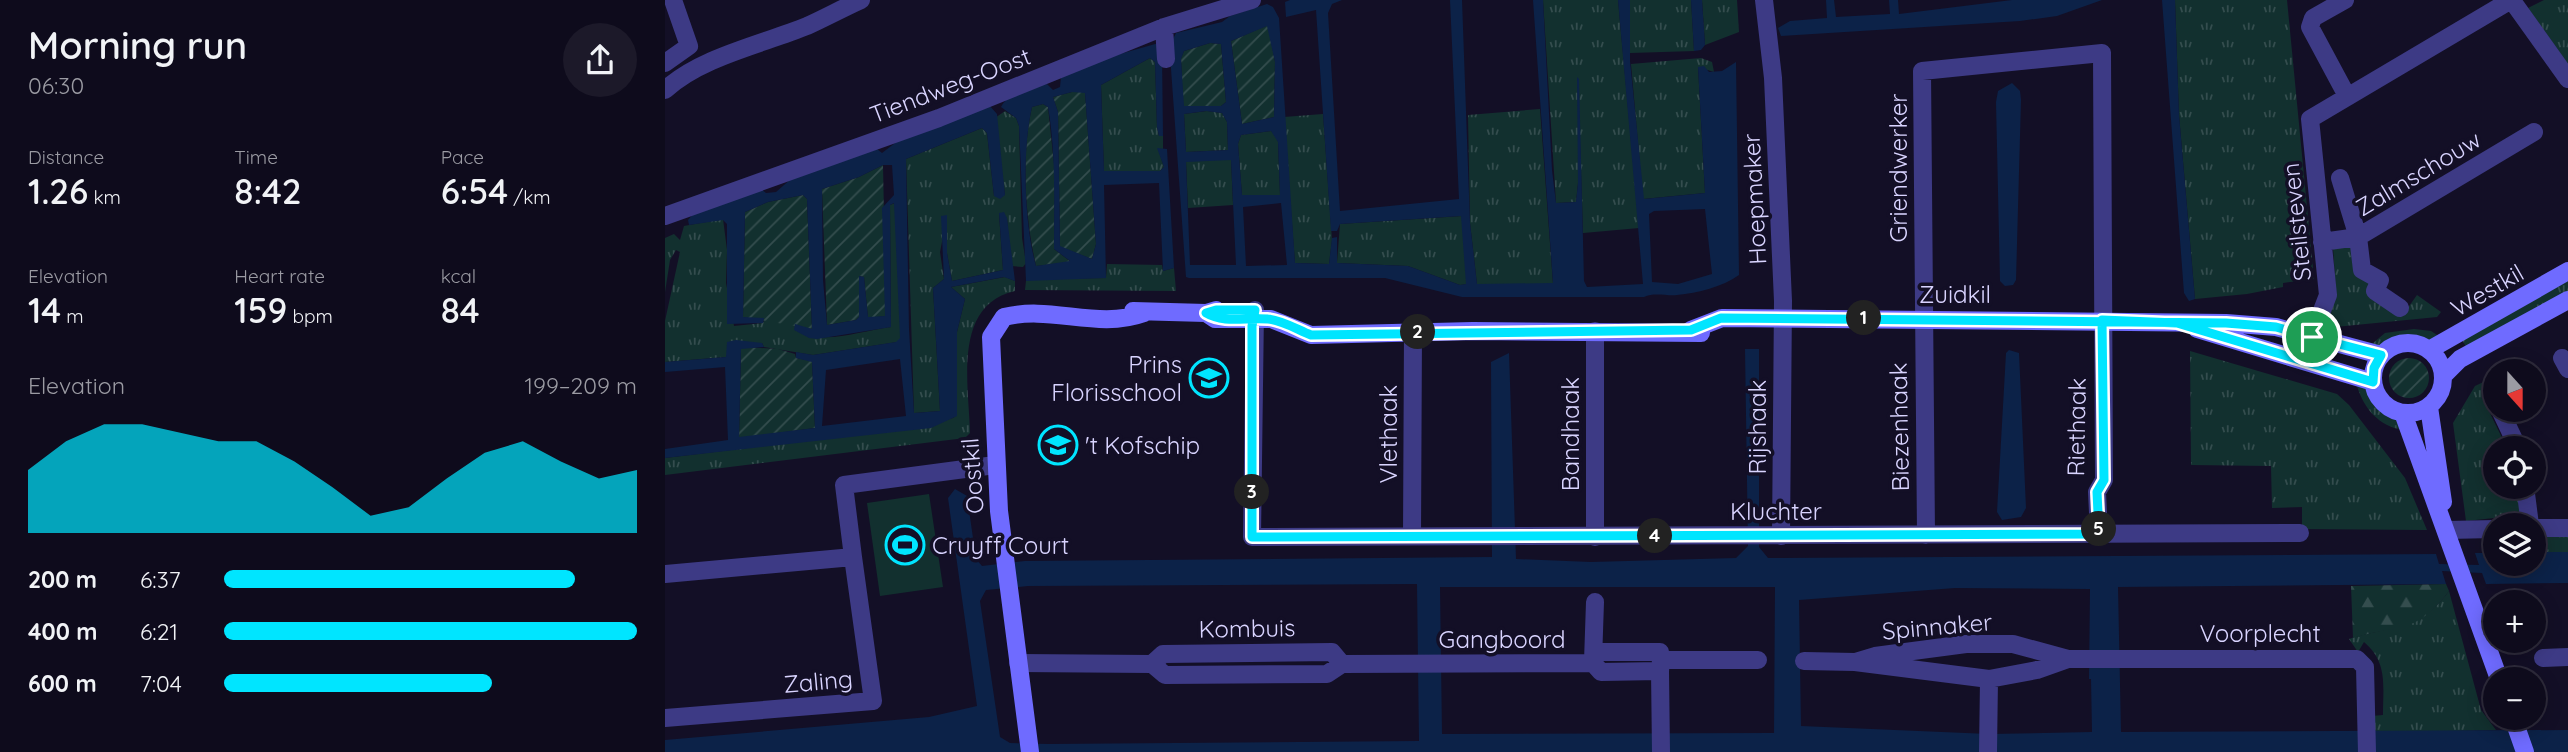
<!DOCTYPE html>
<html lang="en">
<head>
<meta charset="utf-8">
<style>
	:root { --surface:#0e0b1c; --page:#1c1929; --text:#f1f3f6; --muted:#9b9ba3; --line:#2e2b3b; --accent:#00e5ff }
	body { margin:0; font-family:Quicksand,sans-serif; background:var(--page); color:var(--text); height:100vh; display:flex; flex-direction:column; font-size:26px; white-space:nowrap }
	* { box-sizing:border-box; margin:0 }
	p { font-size:23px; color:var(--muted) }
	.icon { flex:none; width:38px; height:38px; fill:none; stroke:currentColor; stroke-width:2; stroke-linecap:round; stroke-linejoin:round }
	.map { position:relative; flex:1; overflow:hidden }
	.sheet { display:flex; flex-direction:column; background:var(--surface); width:665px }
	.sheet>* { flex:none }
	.needle { width:46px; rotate:159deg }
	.controls { position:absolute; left:1818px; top:359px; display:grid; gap:14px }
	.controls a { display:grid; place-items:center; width:63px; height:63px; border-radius:50%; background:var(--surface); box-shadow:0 4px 18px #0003,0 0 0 2px var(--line); font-size:35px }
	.pin { position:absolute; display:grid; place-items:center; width:60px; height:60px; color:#fff; margin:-30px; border:4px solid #fff; border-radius:50%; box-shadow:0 2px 7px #0007 }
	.km { position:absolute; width:35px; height:35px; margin:-18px; border-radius:50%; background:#222; color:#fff; font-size:19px; line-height:35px; text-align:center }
	.round { display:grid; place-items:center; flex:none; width:74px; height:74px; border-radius:37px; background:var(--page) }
	.headline { display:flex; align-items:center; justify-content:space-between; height:119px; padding:0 28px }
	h1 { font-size:38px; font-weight:600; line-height:52px }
	.figures { display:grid; grid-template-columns:repeat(3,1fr); gap:10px; height:119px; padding:7px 28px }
	.figures div { display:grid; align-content:center }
	.figures b { font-size:35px; font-weight:600 }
	.figures small { font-size:19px; font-weight:400 }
	.figures p { font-size:19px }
	.chart { height:196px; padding:14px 28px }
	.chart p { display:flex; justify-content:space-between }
	.chart svg { width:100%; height:126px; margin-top:7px; fill:var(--accent); opacity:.7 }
	ul { padding:0 28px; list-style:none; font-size:23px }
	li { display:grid; grid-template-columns:112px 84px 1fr; align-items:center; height:52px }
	li i { height:18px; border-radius:9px; background:var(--accent) }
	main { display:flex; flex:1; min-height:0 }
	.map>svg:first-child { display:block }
	.grass { fill:url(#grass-tufts) }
	.forest { fill:url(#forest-firs) }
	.garden { fill:url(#garden-furrows) }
	.pitch { fill:#12302f }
	.water { fill:#0c2248; fill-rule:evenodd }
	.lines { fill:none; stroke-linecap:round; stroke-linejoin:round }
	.street { stroke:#3d3a85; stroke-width:18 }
	.secondary { stroke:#6f6bff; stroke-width:18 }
	.route-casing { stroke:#fff; stroke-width:14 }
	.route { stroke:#00e5ff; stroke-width:9 }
	.labels { text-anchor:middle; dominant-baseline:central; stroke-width:7; stroke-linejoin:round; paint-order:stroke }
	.street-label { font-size:24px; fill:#d9d4ff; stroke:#130f26 }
	.poi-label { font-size:24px; fill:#d9d4ff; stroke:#130f26; text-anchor:start }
</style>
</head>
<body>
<main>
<section class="sheet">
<div class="headline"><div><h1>Morning run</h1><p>06:30</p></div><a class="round"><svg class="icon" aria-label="share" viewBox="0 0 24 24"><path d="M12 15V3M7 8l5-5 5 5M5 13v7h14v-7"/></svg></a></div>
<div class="figures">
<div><p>Distance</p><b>1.26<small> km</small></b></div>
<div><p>Time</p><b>8:42</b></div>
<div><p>Pace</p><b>6:54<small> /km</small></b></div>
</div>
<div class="figures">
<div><p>Elevation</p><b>14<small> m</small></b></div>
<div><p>Heart rate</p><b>159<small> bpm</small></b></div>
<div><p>kcal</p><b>84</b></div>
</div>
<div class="chart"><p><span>Elevation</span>199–209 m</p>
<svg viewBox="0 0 160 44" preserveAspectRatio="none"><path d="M0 44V22L10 12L20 6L30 6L40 9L50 12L60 12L70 19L80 28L90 38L100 35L110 25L120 16L130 12L140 19L150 25L160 22V44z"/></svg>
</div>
<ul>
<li><b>200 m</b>6:37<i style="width:85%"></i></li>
<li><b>400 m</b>6:21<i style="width:100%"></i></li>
<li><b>600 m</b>7:04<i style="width:65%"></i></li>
</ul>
</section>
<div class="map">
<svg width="1903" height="752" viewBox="0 0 1903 752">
	<defs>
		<pattern id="grass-tufts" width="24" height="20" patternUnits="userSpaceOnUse" patternTransform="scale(1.75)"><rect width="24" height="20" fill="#12302f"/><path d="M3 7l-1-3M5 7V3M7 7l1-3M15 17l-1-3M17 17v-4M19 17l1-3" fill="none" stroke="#344d4e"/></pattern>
		<pattern id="forest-firs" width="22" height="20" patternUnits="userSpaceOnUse" patternTransform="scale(1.75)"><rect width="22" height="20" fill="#12302f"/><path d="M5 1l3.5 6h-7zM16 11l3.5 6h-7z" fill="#344d4e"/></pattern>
		<pattern id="garden-furrows" width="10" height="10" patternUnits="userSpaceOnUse" patternTransform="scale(1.75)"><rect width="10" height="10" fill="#12302f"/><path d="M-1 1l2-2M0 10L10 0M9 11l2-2" fill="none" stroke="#344d4e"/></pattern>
	</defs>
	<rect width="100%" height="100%" fill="#130f26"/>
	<!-- grass -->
	<path class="grass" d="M 878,0 L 953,0 L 974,228 L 918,233 L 913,78 L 913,183 L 911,202 L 891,203 Z
		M 965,0 L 1026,0 L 1029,51 L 965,53 Z
		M 1037,0 L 1072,0 L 1074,32 L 1040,45 Z
		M 1510,0 L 1622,0 L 1649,279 L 1618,283 L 1618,287 L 1582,294 L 1530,299 L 1514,115 Z
		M 1879,0 L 1903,0 L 1903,64 L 1863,8 Z
		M 485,58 L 490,62 L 492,127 L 494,136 L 498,136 L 498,149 L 493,149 L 499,167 L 495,171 L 439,171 L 436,85 Z
		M 1036,58 L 1047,62 L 1049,72 L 1033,67 L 1040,193 L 978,199 L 966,64 Z
		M 875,109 L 888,284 L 812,284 L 805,223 L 803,115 Z
		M 340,111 L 351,118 L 354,126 L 357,238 L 361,263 L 358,267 L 346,266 L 342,218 L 334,214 L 338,270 L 287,281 L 282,253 L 282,216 L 275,252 L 279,279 L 268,288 L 275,411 L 249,413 L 241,159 L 317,128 L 322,133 L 329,196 L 340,195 L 330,118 Z
		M 542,111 L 557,113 L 562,122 L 563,150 L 521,152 L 519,114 Z
		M 658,114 L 667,240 L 664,264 L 630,263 L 619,117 Z
		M 606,131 L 612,135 L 613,142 L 615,195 L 577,195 L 573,144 L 576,135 Z
		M 566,159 L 568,205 L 523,208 L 521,161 Z
		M 230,203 L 236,339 L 232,342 L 148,355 L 99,347 L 97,343 L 61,357 L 0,362 L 0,321 L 15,252 L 11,250 L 5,260 L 0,292 L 0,238 L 9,234 L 15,240 L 19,226 L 58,219 L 62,250 L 61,283 L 69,326 L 98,323 L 99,320 L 130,324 L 130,330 C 159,346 194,331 226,327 L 225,205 Z
		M 797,216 L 802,284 L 795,285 L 743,266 L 672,263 L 675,224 Z
		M 1686,246 L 1737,316 L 1752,295 L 1776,312 L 1772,317 L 1670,327 L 1664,319 L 1671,293 L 1668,247 Z
		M 442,264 L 497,265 L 498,271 L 509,268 L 511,291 L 360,290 L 361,281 L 371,279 L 441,278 Z
		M 340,277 L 350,281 L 350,291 C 287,305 304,386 305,433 L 300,438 L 0,475 L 0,458 L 249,428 L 288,418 L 292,415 L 292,332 L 300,299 L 286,287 Z
		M 1903,277 L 1903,296 L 1803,350 L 1796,338 Z
		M 1749,329 L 1766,331 L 1778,339 C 1764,343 1755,337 1742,338 C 1728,338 1716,347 1702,348 L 1720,333 Z
		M 1525,351 L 1672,394 L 1684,405 L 1740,478 L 1762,530 L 1637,529 L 1637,507 L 1607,508 L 1606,466 L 1526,465 Z
		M 1827,378 L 1830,384 L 1830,398 L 1820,403 L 1842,448 L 1830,448 L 1830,486 L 1855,487 L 1857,515 L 1801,521 L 1788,423 L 1810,386 Z
		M 1692,386 L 1703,388 C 1715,407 1728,414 1738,430 C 1714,426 1699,409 1692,386 Z
		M 1869,537 L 1903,537 L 1903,552 L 1869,552 Z
		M 1784,591 L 1816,710 L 1831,730 L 1709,733 L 1707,716 L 1718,715 C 1718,686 1723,662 1699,642 L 1693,652 L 1684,639 C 1727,625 1753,633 1784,591 Z"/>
	<!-- forest -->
	<path class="forest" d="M 1781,584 L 1784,591 C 1750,636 1733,624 1688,638 L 1686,586 Z"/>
	<!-- garden -->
	<path class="garden" d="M 603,25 L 610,62 L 609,117 L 577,124 L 566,41 Z
		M 545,43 L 556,44 L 561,102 L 556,106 L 518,106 L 516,58 L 519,51 Z
		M 407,92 L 420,92 L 431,244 L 427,259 L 395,247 L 393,112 L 388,97 Z
		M 378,104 L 383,107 L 390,174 L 389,249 L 406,262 L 371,266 C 360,217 356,156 367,107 Z
		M 218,165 L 221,316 L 203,318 L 199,277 L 194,276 L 194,317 L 191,320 L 162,325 L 157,189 L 194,177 Z
		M 138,195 L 142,199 L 147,329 L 78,317 L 80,212 L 103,202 Z
		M 79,347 L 113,349 L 130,354 L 131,358 L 147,361 L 150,428 L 74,438 L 76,349 Z
		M1724 378a20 20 0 1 1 40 0a20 20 0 1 1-40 0Z"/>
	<!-- pitch -->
	<path class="pitch" d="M 264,494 L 278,587 L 215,596 L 202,503 Z"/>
	<!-- water -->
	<path class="water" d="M 625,0 L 677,0 L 667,4 L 663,13 L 675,211 L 794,199 L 785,0 L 797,0 L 805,223 L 812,284 L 888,283 L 868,0 L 878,0 L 887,170 L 891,203 L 911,202 L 913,183 L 912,77 L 914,79 L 919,281 L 922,287 L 978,284 L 953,0 L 965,0 L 965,61 L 979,199 L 1040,193 L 1033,67 L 1039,66 L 1044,72 L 1057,71 L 1071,62 L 1074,275 C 1057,287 1033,293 1012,295 C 1001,296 989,292 979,297 L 797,297 L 720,278 L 524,278 L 521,277 L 505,55 L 497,54 L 498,136 L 494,136 L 492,127 L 490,62 L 485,58 L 436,85 L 439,171 L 495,171 L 499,167 L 492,148 L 502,149 L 509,268 L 498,271 L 494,183 L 439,185 L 441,278 L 361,281 L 354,126 L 351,118 L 336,107 C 344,92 366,86 382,84 L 388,90 L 395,87 L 396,77 L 437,59 L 508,39 L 511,33 L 557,22 L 565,16 L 602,4 L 608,7 L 614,18 L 630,263 L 664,264 L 667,238 L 672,237 L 672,263 L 743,266 L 795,285 L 801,284 L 796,216 L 675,224 L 672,231 L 666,231 L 651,10 L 621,17 L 620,2 ZM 602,26 L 610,62 L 609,117 L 577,124 L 566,41 ZM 545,43 L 556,44 L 561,102 L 556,106 L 519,106 L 516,59 L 519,51 ZM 407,92 L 420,93 L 431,244 L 427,259 L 395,246 L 393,112 L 388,97 ZM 378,104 L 383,107 C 391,154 389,202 389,249 L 405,261 L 371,266 C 359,223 357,151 367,107 ZM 541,111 L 557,113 L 562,122 L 563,150 L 521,152 L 519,114 ZM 606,131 L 613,142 L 615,195 L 577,195 L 573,144 L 576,135 ZM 566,160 L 571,265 L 525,265 L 521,162 ZM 616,203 L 622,265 L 581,266 L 578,207 ZM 1040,209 L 1047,274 L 1013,284 L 987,282 L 984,214 L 989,211 Z
		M 1026,0 L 1037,0 L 1040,45 L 1036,50 L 1029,51 Z
		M 1161,0 L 1169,0 L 1171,17 L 1225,14 L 1224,0 L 1233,0 L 1234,14 L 1347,0 L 1437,0 L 1392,16 L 1355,21 L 1116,36 L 1113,28 L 1125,21 L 1162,18 Z
		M 1497,0 L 1510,0 L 1514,115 L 1530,299 L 1524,301 L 1519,293 Z
		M 1347,83 L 1355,91 L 1356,100 L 1351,280 L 1348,285 L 1340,286 L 1335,281 L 1331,102 L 1333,91 Z
		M 324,105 L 332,114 L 340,195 L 335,199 L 329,196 L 322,133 L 317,128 L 241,159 L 244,329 L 249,413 L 275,411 L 268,288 L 279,279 L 276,216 L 282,215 L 282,253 L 287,281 L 338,270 L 334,213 L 339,212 L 342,218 L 350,281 L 339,277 L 286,287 L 300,299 L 292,332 L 292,416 L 266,428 L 0,458 L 0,449 L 63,440 L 60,367 L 0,372 L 0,362 L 61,357 L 62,342 L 71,340 L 97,343 L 99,347 L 76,349 L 74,437 L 150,428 L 147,362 L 131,358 L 131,352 L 148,355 L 231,342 L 235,338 L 229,203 L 225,205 L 226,327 L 152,339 L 144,338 L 129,330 L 130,324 L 147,329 L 142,199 L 138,195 L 103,202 L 80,212 L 78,317 L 99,318 L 98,323 L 62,324 L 62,224 L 58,220 L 24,225 L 23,220 L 28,214 L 96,189 L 101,193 L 111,192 L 127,178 L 212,149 L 217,153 L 234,140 ZM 218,165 L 227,165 L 229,195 L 217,208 L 220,316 L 203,317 L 199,277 L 194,276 L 194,317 L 191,320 L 162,325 L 158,280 L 157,189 L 194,177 ZM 235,359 L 241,416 L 157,426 L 161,370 Z
		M 1080,349 L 1094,349 L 1094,547 L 1103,558 L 1771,554 L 1774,564 L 1814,565 L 1810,553 L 1830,553 L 1830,564 L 1869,564 L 1869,552 L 1903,552 L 1903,583 L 1821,584 L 1817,573 L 1777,571 L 1781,584 L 1453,587 L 1456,732 L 1903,730 L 1903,752 L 0,752 L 0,740 L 264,717 L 312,706 L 283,498 L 290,489 L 302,496 L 311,559 L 317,566 L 360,561 L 827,557 L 826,362 L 844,353 L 851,559 L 926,562 L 1071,558 L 1083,546 ZM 752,584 L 754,741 L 384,744 L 345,743 L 335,737 L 315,601 L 321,590 L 363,586 ZM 775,587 L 1110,587 L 1109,733 L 777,734 ZM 1290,588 L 1425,589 L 1424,679 L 1426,679 L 1427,732 L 1324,734 L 1136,726 L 1134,600 Z
		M 1344,350 L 1354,353 L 1361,508 L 1356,517 L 1337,520 L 1332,512 L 1341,353 Z"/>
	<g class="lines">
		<!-- street -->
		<path class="street" d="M 1099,0 L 1108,78 L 1118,301 L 1116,536
			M 1680,0 L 1648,18 L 1645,27 L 1682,96
			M 1848,2 L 1903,79
			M 499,27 L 501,59
			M 0,63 L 24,46 L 8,0
			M 0,90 C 35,57 98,44 142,26 C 160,18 178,8 196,0
			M 1675,178 L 1693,237 L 1697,270 L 1715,280 L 1710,291 L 1735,308
			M 0,216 L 274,118 L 499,27 L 587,0
			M 1657,242 L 1693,237 L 1869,132
			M 590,310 L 587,537 L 1635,533
			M 930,331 L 930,537
			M 1897,358 L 1903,369
			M 1638,360 L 1663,295 L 1645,119 L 1846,0
			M 1836,412 L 1853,448
			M 1860,486 L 1865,525
			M 1869,528 L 1903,528
			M 1782,530 L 1830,529
			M 1261,535 L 1257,71 L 1437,53 L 1439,480 L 1432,492 L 1434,534
			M 747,536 L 748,332
			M 188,557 L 179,485 L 330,465
			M 0,574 L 188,557 L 208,701 L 0,718
			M 930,652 L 995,652 L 996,660
			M 1878,658 L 1903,657
			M 1403,659 L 1372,670 L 1324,679 L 1190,662 L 1210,656 L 1301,644 L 1348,644 L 1403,659 L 1692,659 L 1700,667 L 1702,752
			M 928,661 L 930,602
			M 1139,661 L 1190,662
			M 353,663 L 487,664 L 500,675 L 662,674 L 677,664 L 928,663 L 936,672 L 995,671 L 996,752
			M 487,664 L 498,654 L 667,652 L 677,664
			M 995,671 L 996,660 L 1093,660
			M 1323,752 L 1324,679"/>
		<!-- secondary -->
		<path class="secondary" d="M 468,311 L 541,313 L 551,310
			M 541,313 L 550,319 L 606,319 L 646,335 L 808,331 L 1036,333
			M 1532,329 L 1708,382
			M 1026,330 L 1057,318 L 1561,323 L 1611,327 L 1716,355
			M1708 378a35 35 0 1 1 70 0a35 35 0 1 1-70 0Z
			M 1764,350 L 1903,271
			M 1779,375 L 1795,359 L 1903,300
			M 1764,407 L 1778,502
			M 1738,413 L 1834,679
			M 1848,718 L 1860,752
			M 365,752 L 334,511 L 326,337 L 339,317 C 387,305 432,330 479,313"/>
	</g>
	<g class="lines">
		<defs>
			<path id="route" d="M 1647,337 L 1611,327 L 1561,323 L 1056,318 L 1026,330 L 646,335 C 633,330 617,320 603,319 C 582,317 559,324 541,313 L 551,310 L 590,310 L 587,326 L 587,537 L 1434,534 L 1432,492 L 1439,480 L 1437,320 L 1512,323 L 1708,382 L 1709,368 L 1716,355 L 1647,337"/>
		</defs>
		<!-- route casing -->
		<use href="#route" class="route-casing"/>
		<!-- route -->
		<use href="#route" class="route"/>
	</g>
	<!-- icons -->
	<defs>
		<symbol id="school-ring" viewBox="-11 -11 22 22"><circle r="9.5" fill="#130f26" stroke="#00e5ff" stroke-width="1.5"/><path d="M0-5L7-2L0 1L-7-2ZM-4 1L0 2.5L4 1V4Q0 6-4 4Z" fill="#00e5ff"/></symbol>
		<symbol id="stadium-ring" viewBox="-11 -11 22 22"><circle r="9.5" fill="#130f26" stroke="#00e5ff" stroke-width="1.5"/><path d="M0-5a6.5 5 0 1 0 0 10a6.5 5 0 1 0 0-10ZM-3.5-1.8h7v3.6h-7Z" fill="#00e5ff"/></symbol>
	</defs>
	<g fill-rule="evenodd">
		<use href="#school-ring" x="522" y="356" width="44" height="44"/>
		<use href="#school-ring" x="371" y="423" width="44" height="44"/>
		<use href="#stadium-ring" x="218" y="523" width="44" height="44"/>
	</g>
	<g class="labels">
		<!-- street labels -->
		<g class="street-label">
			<text transform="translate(285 85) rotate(-21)">Tiendweg-Oost</text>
			<text transform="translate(1233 168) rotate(-90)">Griendwerker</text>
			<text transform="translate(1753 173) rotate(-31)">Zalmschouw</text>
			<text transform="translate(1089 199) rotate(-93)">Hoepmaker</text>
			<text transform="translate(1631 222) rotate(-96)">Steilsteven</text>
			<text transform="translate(1822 290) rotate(-30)">Westkil</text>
			<text x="1290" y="294">Zuidkil</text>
			<text transform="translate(1092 427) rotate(-90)">Rijshaak</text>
			<text transform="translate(1234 427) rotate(-91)">Biezenhaak</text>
			<text transform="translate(1411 427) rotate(-89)">Riethaak</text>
			<text transform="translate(723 434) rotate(-90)">Vlethaak</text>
			<text transform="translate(905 434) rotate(-90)">Bandhaak</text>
			<text transform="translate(307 476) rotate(-94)">Oostkil</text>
			<text x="1111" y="511">Kluchter</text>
			<text transform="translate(1272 626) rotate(-5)">Spinnaker</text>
			<text transform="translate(582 628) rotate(-1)">Kombuis</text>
			<text x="1595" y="633">Voorplecht</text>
			<text x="837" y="639">Gangboord</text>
			<text transform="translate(153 681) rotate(-5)">Zaling</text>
		</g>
		<!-- poi labels -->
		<g class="poi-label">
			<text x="517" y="364" text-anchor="end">Prins<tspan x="517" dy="28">Florisschool</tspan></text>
			<text x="420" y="445">'t Kofschip</text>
			<text x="267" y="545">Cruyff Court</text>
		</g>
	</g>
</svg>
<div class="controls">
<a><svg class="needle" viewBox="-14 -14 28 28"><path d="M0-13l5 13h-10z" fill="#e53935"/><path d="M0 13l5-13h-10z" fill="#9b9ba3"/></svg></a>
<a><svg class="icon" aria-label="locate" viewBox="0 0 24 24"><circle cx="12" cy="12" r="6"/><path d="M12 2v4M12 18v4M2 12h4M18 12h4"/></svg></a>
<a><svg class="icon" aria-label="layers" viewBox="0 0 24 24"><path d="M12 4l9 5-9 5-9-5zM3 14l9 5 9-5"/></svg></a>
<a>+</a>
<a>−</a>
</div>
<div class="pin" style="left:1647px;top:337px;background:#1e9e55"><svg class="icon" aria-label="arrive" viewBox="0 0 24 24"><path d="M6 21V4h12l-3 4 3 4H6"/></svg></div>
<b class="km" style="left:1199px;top:318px">1</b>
<b class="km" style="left:753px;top:332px">2</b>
<b class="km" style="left:587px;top:492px">3</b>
<b class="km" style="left:990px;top:536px">4</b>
<b class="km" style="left:1434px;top:529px">5</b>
</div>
</main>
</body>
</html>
